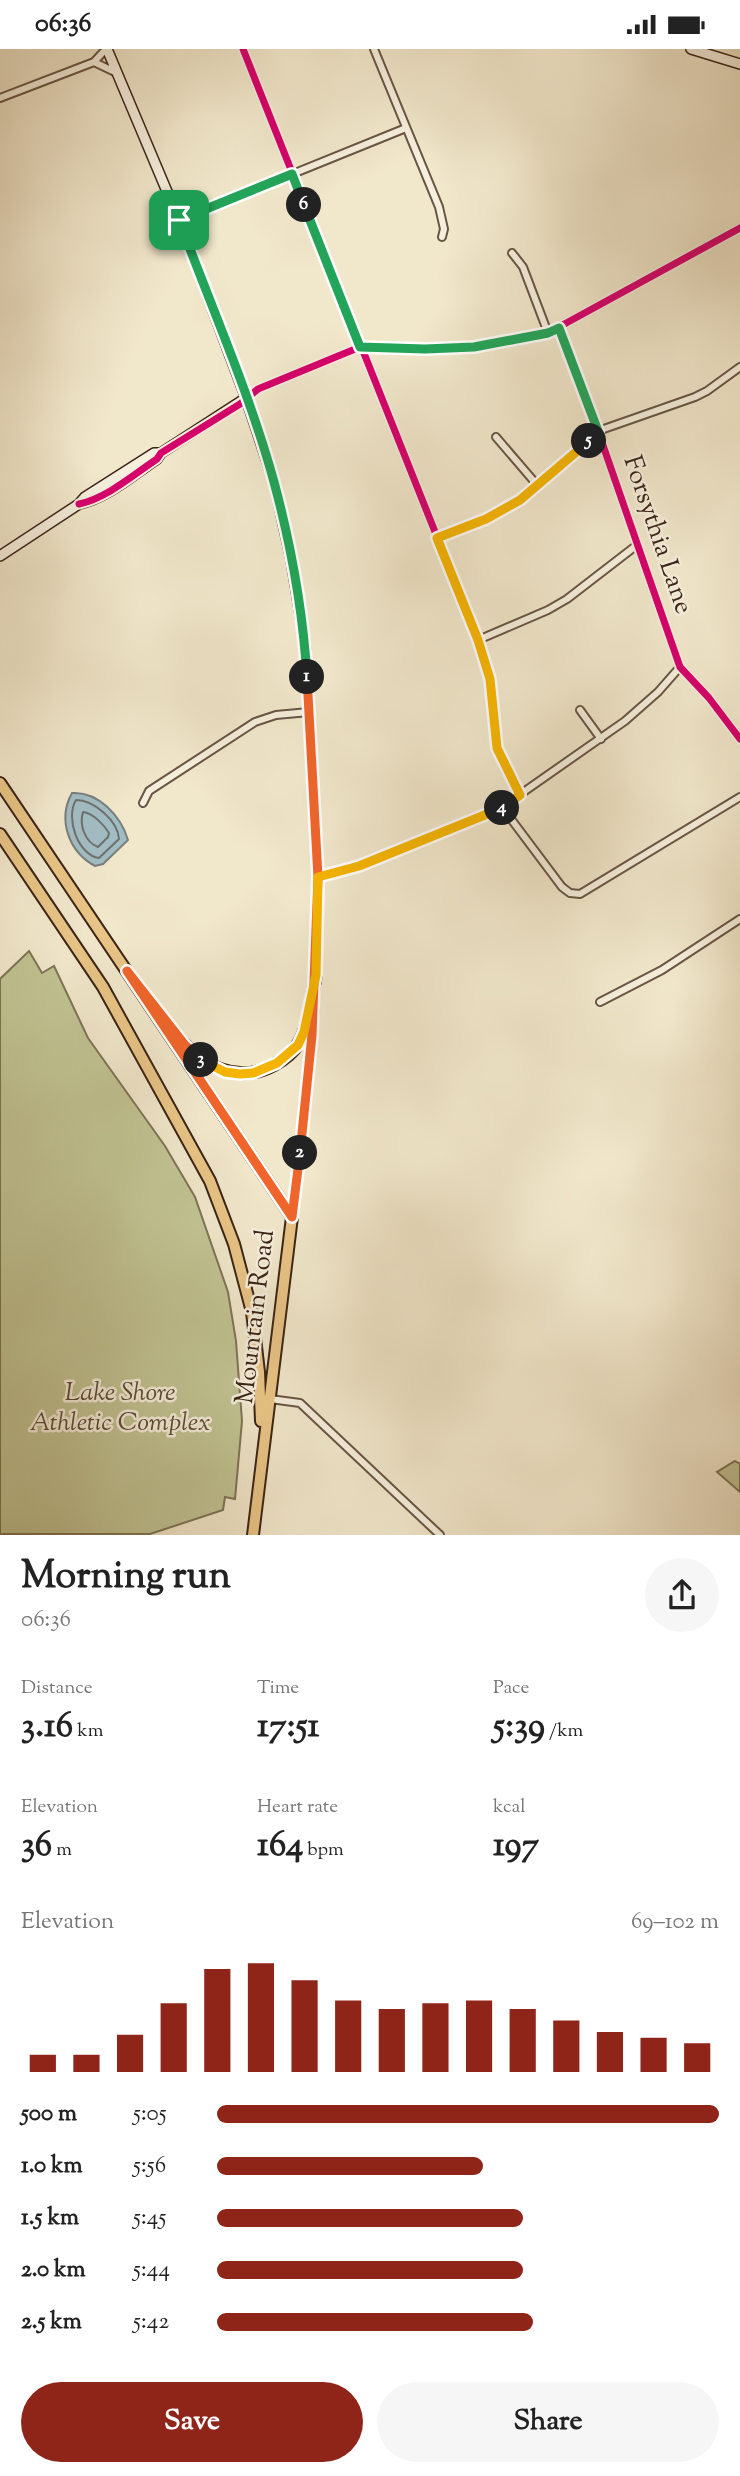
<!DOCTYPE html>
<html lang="en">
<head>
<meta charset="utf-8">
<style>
	:root { --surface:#fff; --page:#f6f6f6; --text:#222; --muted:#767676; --accent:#8f2418 }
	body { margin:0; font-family:"Sorts Mill Goudy",serif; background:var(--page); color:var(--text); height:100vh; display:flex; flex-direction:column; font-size:26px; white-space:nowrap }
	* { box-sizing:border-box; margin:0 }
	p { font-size:23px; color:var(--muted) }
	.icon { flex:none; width:38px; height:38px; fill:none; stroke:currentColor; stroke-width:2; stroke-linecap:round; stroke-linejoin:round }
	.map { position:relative; height:1486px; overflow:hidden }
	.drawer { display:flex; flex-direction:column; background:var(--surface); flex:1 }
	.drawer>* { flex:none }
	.pin { position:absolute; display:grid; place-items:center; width:60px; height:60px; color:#fff; margin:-30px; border-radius:14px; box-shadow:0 4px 10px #0006 }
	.km { position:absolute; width:35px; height:35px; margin:-18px; border-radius:50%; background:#222; color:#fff; font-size:19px; line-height:35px; text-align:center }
	.round { display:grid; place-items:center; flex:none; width:74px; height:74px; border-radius:37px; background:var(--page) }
	.head { display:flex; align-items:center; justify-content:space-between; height:119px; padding:0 21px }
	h1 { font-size:38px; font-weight:700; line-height:52px }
	.metrics { display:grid; grid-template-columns:repeat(3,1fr); gap:10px; height:119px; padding:7px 21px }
	.metrics div { display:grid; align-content:center }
	.metrics b { font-size:35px; font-weight:700 }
	.metrics small { font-size:19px; font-weight:400 }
	.metrics p { font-size:19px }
	.chart { height:196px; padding:14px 21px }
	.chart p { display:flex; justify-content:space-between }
	.chart svg { width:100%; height:126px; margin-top:7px; stroke:var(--accent); stroke-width:6 }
	.primary-button { display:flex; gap:14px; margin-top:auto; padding:14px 21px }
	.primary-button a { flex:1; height:80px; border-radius:42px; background:var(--accent); color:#fff; font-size:28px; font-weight:700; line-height:80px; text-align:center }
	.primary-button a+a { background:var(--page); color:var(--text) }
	ul { padding:0 21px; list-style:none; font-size:23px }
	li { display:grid; grid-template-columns:112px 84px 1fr; align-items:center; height:52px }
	li i { height:18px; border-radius:9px; background:var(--accent) }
	.status { display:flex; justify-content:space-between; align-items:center; height:49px; padding:0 35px; background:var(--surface); direction:ltr }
	.status svg { height:19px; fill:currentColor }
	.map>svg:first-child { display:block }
	.green { fill:#c1c393; stroke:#7e7455; stroke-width:2 }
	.water { fill:#a1bcc3; stroke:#787f7e; stroke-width:2 }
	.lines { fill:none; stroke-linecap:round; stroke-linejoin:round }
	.shore { stroke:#6e706d; stroke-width:2 }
	.street-casing { stroke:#685544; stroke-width:10 }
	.secondary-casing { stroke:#3b2417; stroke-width:12 }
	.primary-casing { stroke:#3b2417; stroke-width:14 }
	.street { stroke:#f6efdd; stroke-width:6 }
	.secondary { stroke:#f6efdd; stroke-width:9 }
	.primary { stroke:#e8c486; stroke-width:10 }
	.cycleway-casing { stroke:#f6efdd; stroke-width:11 }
	.cycleway { stroke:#d6006c; stroke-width:7 }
	.split-1-casing { stroke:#fff; stroke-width:14 }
	.split-2-casing { stroke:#fff; stroke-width:14 }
	.split-3-casing { stroke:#fff; stroke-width:14 }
	.split-4-casing { stroke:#fff; stroke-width:14 }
	.split-5-casing { stroke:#fff; stroke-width:14 }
	.split-6-casing { stroke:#fff; stroke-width:14 }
	.split-7-casing { stroke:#fff; stroke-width:14 }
	.split-1 { stroke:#22a559; stroke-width:9 }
	.split-2 { stroke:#f0652b; stroke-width:9 }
	.split-3 { stroke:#f0652b; stroke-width:9 }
	.split-4 { stroke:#f5b400; stroke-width:9 }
	.split-5 { stroke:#f5b400; stroke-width:9 }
	.split-6 { stroke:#22a559; stroke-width:9 }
	.split-7 { stroke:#22a559; stroke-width:9 }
	.labels { text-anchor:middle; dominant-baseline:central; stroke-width:5; stroke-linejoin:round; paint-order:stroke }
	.street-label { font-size:26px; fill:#3b2417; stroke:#f6efdd }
	.park-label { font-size:26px; font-style:italic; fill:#5c4c36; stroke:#f6efdd }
</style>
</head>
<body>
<div class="status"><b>06:36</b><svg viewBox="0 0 49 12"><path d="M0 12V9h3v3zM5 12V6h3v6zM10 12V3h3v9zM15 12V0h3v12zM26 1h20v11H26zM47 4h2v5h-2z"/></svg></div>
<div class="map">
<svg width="740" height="1486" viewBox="0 0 740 1486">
	<rect width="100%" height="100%" fill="#f1e7cb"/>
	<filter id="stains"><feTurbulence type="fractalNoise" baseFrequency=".00286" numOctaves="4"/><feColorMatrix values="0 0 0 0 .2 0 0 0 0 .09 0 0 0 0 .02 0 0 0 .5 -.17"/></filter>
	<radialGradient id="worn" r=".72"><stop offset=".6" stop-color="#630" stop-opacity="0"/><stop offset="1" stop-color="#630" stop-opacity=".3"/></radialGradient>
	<!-- green -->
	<path class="green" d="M 29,902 L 42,924 L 54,917 L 88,989 L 165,1097 L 195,1148 L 228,1243 L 236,1292 L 242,1372 L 235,1450 L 225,1448 L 223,1461 L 150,1485 L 0,1485 L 0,930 Z
		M 735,1412 L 740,1415 L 740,1443 L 717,1423 Z"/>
	<!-- water -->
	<path class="water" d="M 72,744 C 98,742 121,767 128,791 L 103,815 L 95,817 C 69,803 57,771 72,744 Z"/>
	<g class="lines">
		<!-- shore -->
		<path class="shore" d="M 76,751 C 94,751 118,772 119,790 L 99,809 C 78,806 65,769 76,751 Z
			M 83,763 C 93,764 104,776 109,784 L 108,788 L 98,798 C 85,793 79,776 83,763 Z"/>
		<defs>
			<path id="street" d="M 243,0 L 478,591 L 490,630 L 497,699 L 520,746
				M 374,0 L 439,158 L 444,180 L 442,188
				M 94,13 L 117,24
				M 0,49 L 94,13 L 106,0
				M 179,171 L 406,79
				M 512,204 L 523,218 L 548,284
				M 559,279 L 598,382 L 680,618 L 709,649 L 740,690
				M 246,349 L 258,340 L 360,298 L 455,299 L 548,284 L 740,179
				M 496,388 L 538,437
				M 437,489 L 486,470 L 520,451 L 598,382 L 695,348 L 707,342 L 740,318
				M 478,591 L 548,561 L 567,550 L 637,496
				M 580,661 L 601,690
				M 143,754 L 149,742 L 255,673 L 276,666 L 309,663
				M 502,758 L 562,838 L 570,844 L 580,845 L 740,748
				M 318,828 L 359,817 L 502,758 L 625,672 L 658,643 L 680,618
				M 600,953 L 662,921 L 740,870
				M 270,1350 L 300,1354 L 440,1486"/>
			<path id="secondary" d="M 107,0 L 179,171 L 246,349 L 274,433 L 291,510 L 305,595 L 318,828 L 316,933
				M 691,0 L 740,15
				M 79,455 C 107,449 133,426 157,410 L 161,404 L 246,349
				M 0,507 L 79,455 L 85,448 L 154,404 L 161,404
				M 292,1168 L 304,1066 L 314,957"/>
			<path id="primary" d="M 0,734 L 292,1168 L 253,1486
				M 0,785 L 103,938 L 210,1132 L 234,1195 L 252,1263 L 259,1323 L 261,1372
				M 178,988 C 202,1017 237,1036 274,1016 C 283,1011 293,1004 298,995 C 310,976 311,948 316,926"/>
		</defs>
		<!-- street casing -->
		<use href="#street" class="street-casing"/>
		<!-- secondary casing -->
		<use href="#secondary" class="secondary-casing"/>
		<!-- primary casing -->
		<use href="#primary" class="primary-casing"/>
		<!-- street -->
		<use href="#street" class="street"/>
		<!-- secondary -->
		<use href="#secondary" class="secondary"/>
		<!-- primary -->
		<use href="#primary" class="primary"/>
		<defs>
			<path id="cycleway" d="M 243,0 L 478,591 L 490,630 L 497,699 L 520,746
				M 559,279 L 598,382 L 680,618 L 709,649 L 740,690
				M 79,455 C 107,449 133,426 157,410 L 161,404 L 240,355 L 258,340 L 360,298 L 455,299 L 548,284 L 740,179"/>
		</defs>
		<!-- cycleway casing -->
		<use href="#cycleway" class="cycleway-casing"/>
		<!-- cycleway -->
		<use href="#cycleway" class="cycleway"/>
	</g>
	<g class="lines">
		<defs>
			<path id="split-1" d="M 179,171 C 211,257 250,345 274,433 C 291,496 303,563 307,628"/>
			<path id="split-2" d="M 300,1104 L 312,986 L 318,828 L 307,628"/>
			<path id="split-3" d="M 201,1011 L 185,996 L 127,922 L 292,1168 L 300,1104"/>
			<path id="split-4" d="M 201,1011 L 225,1023 L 240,1025 L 253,1024 L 277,1014 L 298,996 L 304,983 L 316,926 L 318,828 L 359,817 L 502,759"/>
			<path id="split-5" d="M 502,759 L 520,746 L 497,699 L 490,630 L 478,591 L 437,489 L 486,470 L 520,451 L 589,392"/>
			<path id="split-6" d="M 304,156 L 360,298 L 425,300 L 474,298 L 548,284 L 559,279 L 598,382 L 589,392"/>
			<path id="split-7" d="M 179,171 L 292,125 L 304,156"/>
		</defs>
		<!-- split-1 casing -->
		<use href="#split-1" class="split-1-casing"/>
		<!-- split-2 casing -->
		<use href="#split-2" class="split-2-casing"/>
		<!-- split-3 casing -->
		<use href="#split-3" class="split-3-casing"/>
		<!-- split-4 casing -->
		<use href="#split-4" class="split-4-casing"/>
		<!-- split-5 casing -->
		<use href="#split-5" class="split-5-casing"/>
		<!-- split-6 casing -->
		<use href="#split-6" class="split-6-casing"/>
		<!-- split-7 casing -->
		<use href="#split-7" class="split-7-casing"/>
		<!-- split-1 -->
		<use href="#split-1" class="split-1"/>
		<!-- split-2 -->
		<use href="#split-2" class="split-2"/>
		<!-- split-3 -->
		<use href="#split-3" class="split-3"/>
		<!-- split-4 -->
		<use href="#split-4" class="split-4"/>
		<!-- split-5 -->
		<use href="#split-5" class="split-5"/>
		<!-- split-6 -->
		<use href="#split-6" class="split-6"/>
		<!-- split-7 -->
		<use href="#split-7" class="split-7"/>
	</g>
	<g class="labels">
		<!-- street labels -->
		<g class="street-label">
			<text transform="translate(657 486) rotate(71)">Forsythia Lane</text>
			<text transform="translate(256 1268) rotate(-83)">Mountain Road</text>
		</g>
		<!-- park labels -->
		<g class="park-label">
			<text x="120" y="1344">Lake Shore<tspan x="120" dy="30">Athletic Complex</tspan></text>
		</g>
	</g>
	<rect width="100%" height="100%" filter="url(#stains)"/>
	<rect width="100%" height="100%" fill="url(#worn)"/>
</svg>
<div class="pin" style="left:179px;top:171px;background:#1e9e55"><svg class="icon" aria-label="arrive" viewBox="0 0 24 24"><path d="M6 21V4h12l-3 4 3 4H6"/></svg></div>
<b class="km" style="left:307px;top:628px">1</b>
<b class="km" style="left:300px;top:1104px">2</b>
<b class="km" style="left:201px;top:1011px">3</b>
<b class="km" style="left:502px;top:759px">4</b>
<b class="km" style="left:589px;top:392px">5</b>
<b class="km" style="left:304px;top:156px">6</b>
</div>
<section class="drawer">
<div class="head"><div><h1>Morning run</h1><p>06:36</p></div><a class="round"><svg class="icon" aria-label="share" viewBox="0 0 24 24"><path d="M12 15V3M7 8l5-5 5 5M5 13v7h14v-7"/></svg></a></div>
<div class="metrics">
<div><p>Distance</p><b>3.16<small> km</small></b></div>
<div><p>Time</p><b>17:51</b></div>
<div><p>Pace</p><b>5:39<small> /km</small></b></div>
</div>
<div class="metrics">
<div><p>Elevation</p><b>36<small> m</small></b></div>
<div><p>Heart rate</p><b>164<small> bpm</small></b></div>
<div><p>kcal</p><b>197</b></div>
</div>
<div class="chart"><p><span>Elevation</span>69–102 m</p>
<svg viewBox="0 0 160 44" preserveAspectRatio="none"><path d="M5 44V38M15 44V38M25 44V31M35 44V20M45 44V8M55 44V6M65 44V12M75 44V19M85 44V22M95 44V20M105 44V19M115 44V22M125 44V26M135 44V30M145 44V32M155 44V34"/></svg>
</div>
<ul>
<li><b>500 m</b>5:05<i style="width:100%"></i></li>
<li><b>1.0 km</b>5:56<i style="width:53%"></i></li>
<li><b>1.5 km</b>5:45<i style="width:61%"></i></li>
<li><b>2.0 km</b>5:44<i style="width:61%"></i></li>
<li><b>2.5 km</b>5:42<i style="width:63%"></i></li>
</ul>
<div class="primary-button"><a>Save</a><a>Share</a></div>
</section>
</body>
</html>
